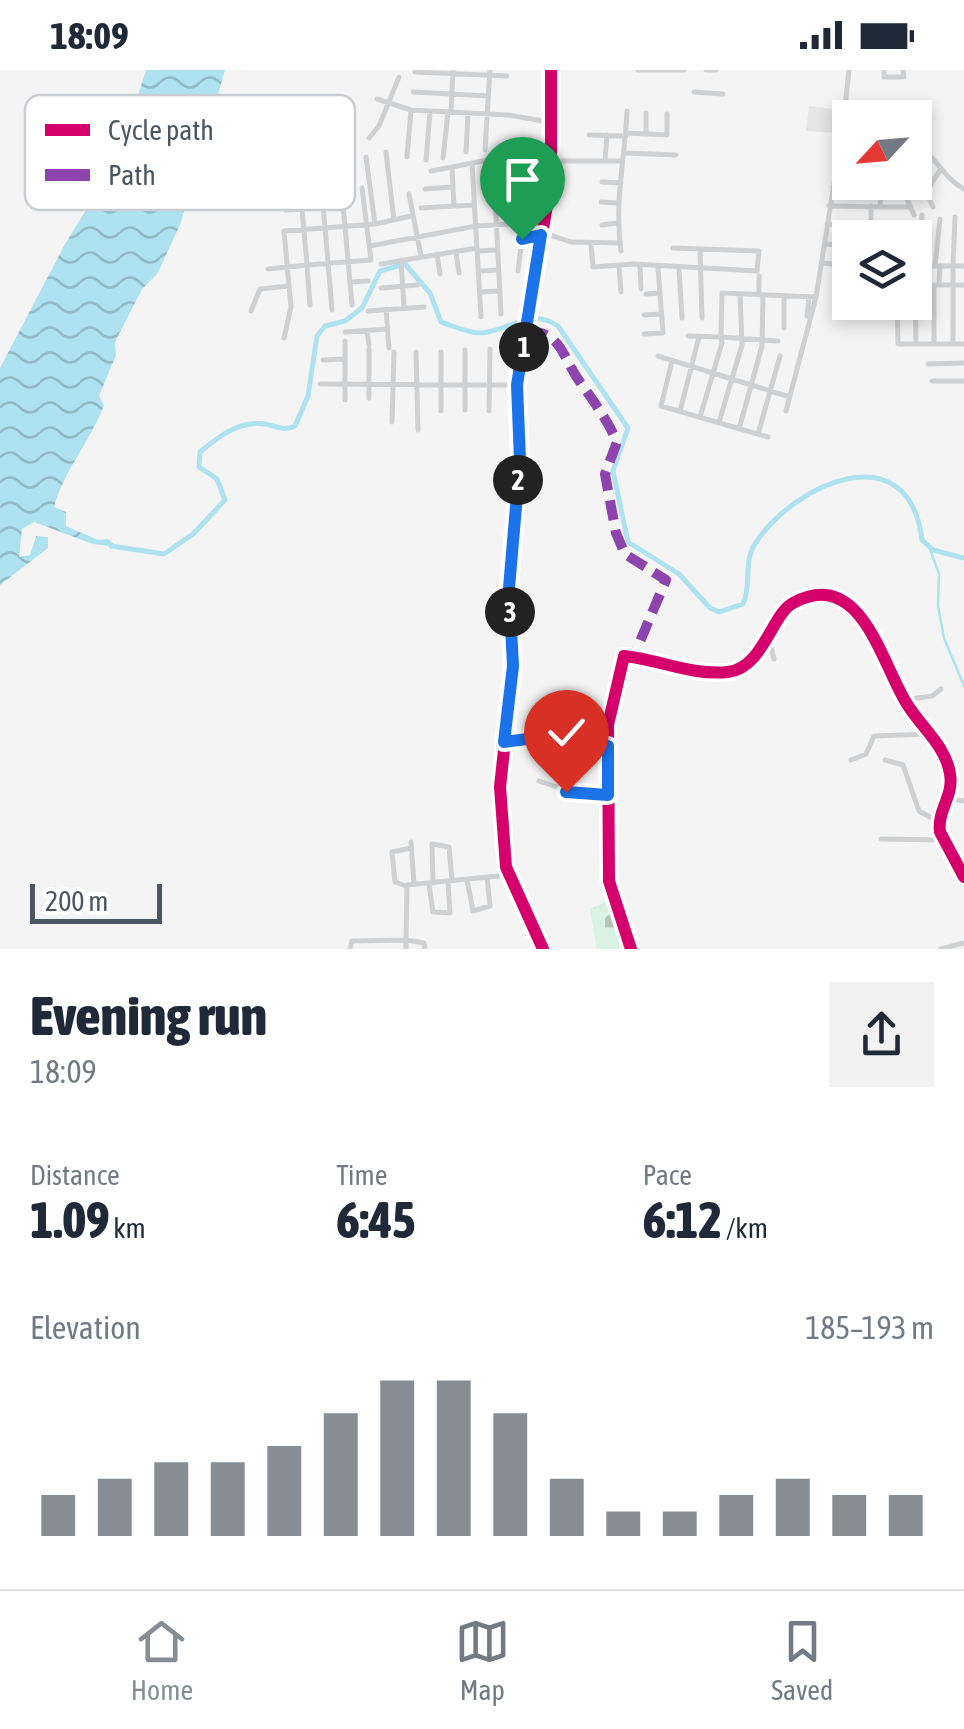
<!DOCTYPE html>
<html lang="en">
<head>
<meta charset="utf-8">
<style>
	:root { --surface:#fff; --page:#f2f2f3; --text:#1f2937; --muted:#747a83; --line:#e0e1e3; --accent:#868d94 }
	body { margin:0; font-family:"Asap Condensed",sans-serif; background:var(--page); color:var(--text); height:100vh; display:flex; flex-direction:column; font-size:38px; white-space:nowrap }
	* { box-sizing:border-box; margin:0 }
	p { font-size:32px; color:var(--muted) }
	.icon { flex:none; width:55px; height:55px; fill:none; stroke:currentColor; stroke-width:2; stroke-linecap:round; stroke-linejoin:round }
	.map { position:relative; height:879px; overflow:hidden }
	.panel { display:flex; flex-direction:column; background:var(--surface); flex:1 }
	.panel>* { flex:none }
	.needle { width:65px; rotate:244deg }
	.controls { position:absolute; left:832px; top:30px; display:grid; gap:20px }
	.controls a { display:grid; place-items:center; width:100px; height:100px; border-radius:0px; background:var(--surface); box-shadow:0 5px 15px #0003; font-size:50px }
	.scale { position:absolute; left:30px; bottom:25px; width:132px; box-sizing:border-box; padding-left:10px; border:5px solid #4a5661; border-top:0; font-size:28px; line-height:35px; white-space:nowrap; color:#4a5661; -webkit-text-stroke:8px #fff; paint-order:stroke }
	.pin { position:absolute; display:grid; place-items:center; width:85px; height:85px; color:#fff; margin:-102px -42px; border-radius:50% 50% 50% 0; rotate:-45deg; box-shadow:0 0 10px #0007 }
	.pin .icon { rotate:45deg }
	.km { position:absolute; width:50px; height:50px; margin:-25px; border-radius:50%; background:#222; color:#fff; font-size:28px; line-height:50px; text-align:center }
	.round { display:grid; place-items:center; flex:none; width:105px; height:105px; border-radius:0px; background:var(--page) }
	.overview { display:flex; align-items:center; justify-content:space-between; height:170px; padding:0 30px }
	h1 { font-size:55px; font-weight:800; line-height:75px }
	.stats { display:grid; grid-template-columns:repeat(3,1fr); gap:15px; height:170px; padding:10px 30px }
	.stats div { display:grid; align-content:center }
	.stats b { font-size:50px; font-weight:800 }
	.stats small { font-size:28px; font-weight:400 }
	.stats p { font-size:28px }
	.chart { height:280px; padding:20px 30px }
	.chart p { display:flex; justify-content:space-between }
	.chart svg { width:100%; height:180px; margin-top:10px; stroke:var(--accent); stroke-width:6 }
	.status { display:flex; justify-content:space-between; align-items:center; height:70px; padding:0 50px; background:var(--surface); direction:ltr }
	.status svg { height:28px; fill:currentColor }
	.tab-bar { display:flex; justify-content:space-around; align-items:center; height:140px; border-top:2px solid var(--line); background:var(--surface); font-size:28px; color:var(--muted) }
	.tab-bar a { display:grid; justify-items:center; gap:5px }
	.tab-bar .current { color:var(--accent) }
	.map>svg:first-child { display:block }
	.education { fill:#e6e5e6 }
	.cemetery { fill:url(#cemetery-stones) }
	.water { fill:url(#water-waves) }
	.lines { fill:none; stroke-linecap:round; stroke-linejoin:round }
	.stream { stroke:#aee2f0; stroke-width:2.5 }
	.canal { stroke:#aee2f0; stroke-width:5 }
	.minor { stroke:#ced0d2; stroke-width:5 }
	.quiet { stroke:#8e44ad; stroke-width:10; stroke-dasharray:20 10; stroke-linecap:butt }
	.cycleway-casing { stroke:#fff; stroke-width:19 }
	.cycleway { stroke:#d6006c; stroke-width:12 }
	.route-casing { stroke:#fff; stroke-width:20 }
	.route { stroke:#1a73e8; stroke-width:12 }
	.key { fill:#fff; stroke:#c9ccd0; stroke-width:2.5 }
	.key-label { font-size:28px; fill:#4a5661 }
</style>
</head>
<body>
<div class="status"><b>18:09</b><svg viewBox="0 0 49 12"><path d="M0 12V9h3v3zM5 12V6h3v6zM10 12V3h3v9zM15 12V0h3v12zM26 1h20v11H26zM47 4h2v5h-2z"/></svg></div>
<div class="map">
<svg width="964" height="879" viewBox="0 0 964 879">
	<defs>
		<pattern id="cemetery-stones" width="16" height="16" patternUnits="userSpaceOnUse" patternTransform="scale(2.5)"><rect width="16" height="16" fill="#d9f2e3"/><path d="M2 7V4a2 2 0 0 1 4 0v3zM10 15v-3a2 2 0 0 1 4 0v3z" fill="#b2c7bb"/></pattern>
		<pattern id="water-waves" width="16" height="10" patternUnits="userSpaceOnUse" patternTransform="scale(2.5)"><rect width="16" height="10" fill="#aee2f0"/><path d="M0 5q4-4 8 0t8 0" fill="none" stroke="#90bac6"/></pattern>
	</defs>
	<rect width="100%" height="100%" fill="#f4f4f4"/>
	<!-- education -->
	<path class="education" d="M 809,36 L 841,40 L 838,63 L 806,61 Z"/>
	<!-- cemetery -->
	<path class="cemetery" d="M 614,828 L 630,879 L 597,879 L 590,839 Z"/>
	<!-- water -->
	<path class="water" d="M 146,0 L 225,0 L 180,155 L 157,204 L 142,219 L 115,272 L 116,285 L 99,326 L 104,335 C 91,370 63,402 54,437 L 66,442 L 66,456 L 98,470 L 108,469 L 117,477 L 93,474 L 34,452 L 22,459 L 19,487 L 30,485 L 36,466 L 48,467 L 48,478 L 0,515 L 0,298 L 65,174 L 118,88 Z"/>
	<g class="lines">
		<!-- stream -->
		<path class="stream" d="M 929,476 L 939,504 L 938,536 L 944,568 L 964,616"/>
		<!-- canal -->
		<path class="canal" d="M 111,476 L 164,484 L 193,464 L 225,430 L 217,409 L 199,397 L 200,382 C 218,367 239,350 265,354 C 277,356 283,362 295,356 L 308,326 L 317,266 L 325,256 L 345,251 L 362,238 L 380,201 L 405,194 L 430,223 L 441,252 C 454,256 467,263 481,263 C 509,262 529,236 558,256 L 628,358 L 613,401 L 628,472 L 679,504 L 710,538 L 719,542 L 743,534 C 752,515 743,492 755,474 C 794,413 909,362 922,470 L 933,480 L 964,488"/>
		<!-- minor -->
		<path class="minor" d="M 638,0 L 684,0
			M 706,0 L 716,0
			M 849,0 L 842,64 L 850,66
			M 884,0 L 884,7 L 904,7 L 903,0
			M 415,2 L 507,6
			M 413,22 L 488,26
			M 694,22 L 723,24
			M 377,29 L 411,40 L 508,45 L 555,53
			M 451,42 L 453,0
			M 626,63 L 667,65 L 667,44
			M 646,64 L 646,43
			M 589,65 L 626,66
			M 369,68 L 379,56 L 399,7
			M 915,75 C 937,86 943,108 964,119
			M 485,80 L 490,0
			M 386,82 L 394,150
			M 466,82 L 468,44
			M 626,83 L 676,85
			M 366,87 L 375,154
			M 407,87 L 411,40
			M 443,88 L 448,42
			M 426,90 L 430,42
			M 553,91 L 622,91
			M 605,91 L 607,65
			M 472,94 L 481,247
			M 837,96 L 850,96
			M 431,101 L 493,89 L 501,244
			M 299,105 L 307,195 L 371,190 L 362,118
			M 494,108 L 515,107 L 518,153
			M 321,110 L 332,240
			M 341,112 L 352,235
			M 602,112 L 621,113
			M 833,117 L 893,119 L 894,112
			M 425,119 L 452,117
			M 926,121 L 933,137
			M 409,124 L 421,186
			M 496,128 L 516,127
			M 601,132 L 617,133
			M 454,136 L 474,135
			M 829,136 L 880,137 L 881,118
			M 880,137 L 911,137
			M 421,138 L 454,136 L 452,98
			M 286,140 L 302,139
			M 914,145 L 907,129 L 926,121 L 941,99
			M 955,147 L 953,196 L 964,196
			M 827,154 L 902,156 L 901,168
			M 602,155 L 618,153
			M 871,156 L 871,136
			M 541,162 L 571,172 L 620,173
			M 591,174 L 593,197 L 634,194 L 757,201 L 759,181 L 673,178
			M 825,174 L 850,176
			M 370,176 L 476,156 L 544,152
			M 700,179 L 702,248
			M 478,181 L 497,180
			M 621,181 C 614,131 625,90 627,41
			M 456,182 L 459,203
			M 437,184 L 440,204
			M 401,190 L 404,237
			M 823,193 L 850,196
			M 381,194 L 477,178
			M 619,195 L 621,222
			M 915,196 L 953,196 L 953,274
			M 918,196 L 922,145
			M 935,196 L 940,149
			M 640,197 L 641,219
			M 268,199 L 307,195 L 310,235
			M 679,199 L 682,248
			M 479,201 L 498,200
			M 518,201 L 522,169 L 541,165
			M 759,206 L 759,225
			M 350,212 L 368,211
			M 915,215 L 916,274
			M 915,215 L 964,215
			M 934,215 L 934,274
			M 939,215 L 940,196
			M 381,218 L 417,215
			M 480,222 L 499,221
			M 646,224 L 660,223
			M 897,232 L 898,274 L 964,274
			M 878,234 L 878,232
			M 386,239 L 389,278
			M 841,239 L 845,196
			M 251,241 L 260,219 L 289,216
			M 368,241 L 424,237
			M 644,245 L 661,244
			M 807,246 L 809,227
			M 784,258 L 784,226
			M 367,261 L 369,275
			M 345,262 L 387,259
			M 644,264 L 663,263 L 658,198
			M 688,266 L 721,267 L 722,273 L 700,347
			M 284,268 L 291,237 L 284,161 L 375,154 L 411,146
			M 345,271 L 345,330
			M 778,271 L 721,267 L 722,223 L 816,227
			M 369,279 L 369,328
			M 465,280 L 465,340
			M 416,282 L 418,360
			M 658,286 L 790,327
			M 323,290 L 345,289
			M 672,291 L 661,336 L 768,367
			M 928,294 L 964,293
			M 932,311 L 964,311
			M 320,314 L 517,315
			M 441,341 L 441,282
			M 489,341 L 490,279
			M 680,341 L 699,267
			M 786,341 L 816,227 L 842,64
			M 392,352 L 394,282
			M 719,352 L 742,275 L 740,224
			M 739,359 L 762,276 L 763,225
			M 758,364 L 780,286
			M 769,570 L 774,589
			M 904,630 L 932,626 L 941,619
			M 566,666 L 571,639
			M 504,671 L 558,665 L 609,676
			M 851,690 L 866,684 L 874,666 L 929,664
			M 885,690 L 903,695 L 919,741 L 939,752
			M 539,711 L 577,724 L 608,725
			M 950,729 L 964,731
			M 881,769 L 942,770
			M 411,772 L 414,814
			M 467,810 L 473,841 L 490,836 L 487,807
			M 433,813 L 432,774 L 449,777 L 452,810
			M 429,814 L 433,842 L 450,843 L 448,812
			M 406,816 L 395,812 L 392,782 L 411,778
			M 350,879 L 352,871 L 406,870 L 407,815 L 509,805
			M 406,879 L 406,870 L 424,873 L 425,879
			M 543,879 L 506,797 L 500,717 L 513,596 L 509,518 L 520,390 L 517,315 L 551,111 L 551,0
			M 631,879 L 609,811 L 608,655 L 624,586 C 657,589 692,606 728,602 C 763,598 772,544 793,533 C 861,496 881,593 907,634 C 921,657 946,676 950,704 C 954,726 937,740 940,762 L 964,807
			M 941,879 L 964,873"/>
		<!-- quiet -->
		<path class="quiet" d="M 527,261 C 563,262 562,288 580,312 C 594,332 607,349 617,372 L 605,404 L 616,463 L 625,484 L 666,510 L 633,588"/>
		<defs>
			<path id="cycleway" d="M 543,879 L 506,797 L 500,717 L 513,596 L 509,518 L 520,390 L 517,315 L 551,111 L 551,0
				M 631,879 L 609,811 L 608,655 L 624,586 C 657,589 692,606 728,602 C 763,598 772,544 793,533 C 861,496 881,593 907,634 C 921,657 946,676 950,704 C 954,726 937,740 940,762 L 964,807"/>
		</defs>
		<!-- cycleway casing -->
		<use href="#cycleway" class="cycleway-casing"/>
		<!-- cycleway -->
		<use href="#cycleway" class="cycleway"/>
	</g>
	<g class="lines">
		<defs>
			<path id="route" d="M 522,169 L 541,165 L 517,315 L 520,390 L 509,518 L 513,596 L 504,672 L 558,665 L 608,676 L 608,725 L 566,722"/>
		</defs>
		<!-- route casing -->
		<use href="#route" class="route-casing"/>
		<!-- route -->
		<use href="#route" class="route"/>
	</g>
	<!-- legend -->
	<rect x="25" y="25" width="330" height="115" rx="15" class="key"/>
	<rect x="45" y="54" width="45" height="12" fill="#d6006c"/>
	<rect x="45" y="99" width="45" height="12" fill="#8e44ad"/>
	<g class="key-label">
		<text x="108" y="70">Cycle path</text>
		<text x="108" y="115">Path</text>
	</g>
</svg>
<div class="controls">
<a><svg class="needle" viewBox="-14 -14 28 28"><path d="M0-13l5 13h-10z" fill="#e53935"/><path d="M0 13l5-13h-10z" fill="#747a83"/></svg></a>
<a><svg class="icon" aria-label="layers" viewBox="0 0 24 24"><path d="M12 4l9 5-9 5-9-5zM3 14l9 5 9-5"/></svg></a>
</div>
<div class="scale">200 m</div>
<div class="pin" style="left:522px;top:169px;background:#1e9e55"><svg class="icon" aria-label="arrive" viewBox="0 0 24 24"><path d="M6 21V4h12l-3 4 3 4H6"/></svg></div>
<div class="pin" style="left:566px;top:722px;background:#d93025"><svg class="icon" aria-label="check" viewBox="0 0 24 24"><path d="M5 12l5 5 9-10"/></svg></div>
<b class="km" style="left:524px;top:277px">1</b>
<b class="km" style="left:518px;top:410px">2</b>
<b class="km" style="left:510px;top:542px">3</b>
</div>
<section class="panel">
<div class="overview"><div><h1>Evening run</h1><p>18:09</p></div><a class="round"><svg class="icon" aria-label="share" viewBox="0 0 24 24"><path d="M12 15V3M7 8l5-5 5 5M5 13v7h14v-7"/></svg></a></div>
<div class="stats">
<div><p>Distance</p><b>1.09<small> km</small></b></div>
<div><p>Time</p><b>6:45</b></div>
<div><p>Pace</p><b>6:12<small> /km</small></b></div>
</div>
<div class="chart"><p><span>Elevation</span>185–193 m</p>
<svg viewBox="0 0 160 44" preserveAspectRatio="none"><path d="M5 44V34M15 44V30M25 44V26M35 44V26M45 44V22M55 44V14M65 44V6M75 44V6M85 44V14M95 44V30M105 44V38M115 44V38M125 44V34M135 44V30M145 44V34M155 44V34"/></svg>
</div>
</section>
<nav class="tab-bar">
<a class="current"><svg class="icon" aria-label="home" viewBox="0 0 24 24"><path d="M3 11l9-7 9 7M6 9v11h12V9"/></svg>Home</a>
<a><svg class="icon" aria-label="map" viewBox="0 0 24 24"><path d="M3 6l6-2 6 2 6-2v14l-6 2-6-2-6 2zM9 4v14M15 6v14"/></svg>Map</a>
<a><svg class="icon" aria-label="saved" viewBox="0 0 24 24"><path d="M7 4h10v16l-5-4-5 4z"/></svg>Saved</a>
</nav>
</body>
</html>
